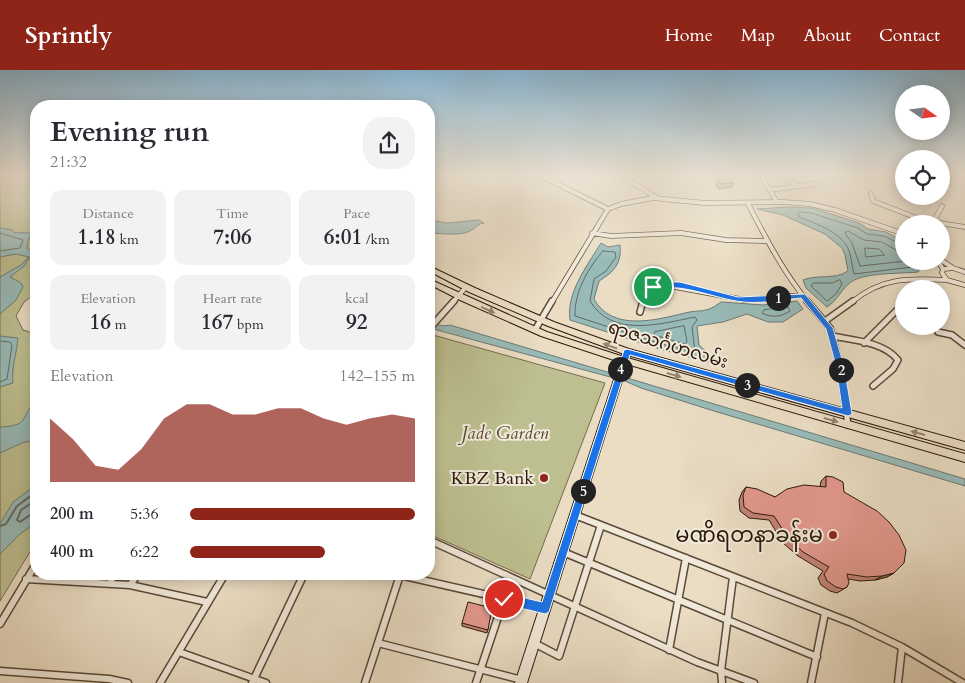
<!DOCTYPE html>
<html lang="en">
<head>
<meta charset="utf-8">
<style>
	:root { --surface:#fff; --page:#f2f2f3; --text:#2b2b33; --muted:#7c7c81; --accent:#8f2418 }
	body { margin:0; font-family:Cardo,"Noto Sans Myanmar",serif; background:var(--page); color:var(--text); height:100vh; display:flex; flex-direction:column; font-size:19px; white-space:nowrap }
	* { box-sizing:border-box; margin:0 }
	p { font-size:16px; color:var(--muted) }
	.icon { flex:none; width:28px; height:28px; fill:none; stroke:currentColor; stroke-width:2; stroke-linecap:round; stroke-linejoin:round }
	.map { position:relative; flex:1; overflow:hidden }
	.panel { position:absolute; left:30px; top:30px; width:405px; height:480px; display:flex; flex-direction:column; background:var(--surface); border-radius:20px; box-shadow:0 2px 12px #0003 }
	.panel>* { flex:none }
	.needle { width:32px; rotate:104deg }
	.controls { position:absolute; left:895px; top:15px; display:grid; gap:10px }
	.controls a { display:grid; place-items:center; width:55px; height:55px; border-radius:50%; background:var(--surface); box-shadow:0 2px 12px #0003; font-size:25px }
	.pin { position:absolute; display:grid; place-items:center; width:42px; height:42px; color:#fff; margin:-21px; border:2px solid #fff; border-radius:50%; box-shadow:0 1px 5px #0007 }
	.km { position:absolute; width:25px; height:25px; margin:-12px; border-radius:50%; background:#222; color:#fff; font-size:14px; line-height:25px; text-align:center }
	.round { display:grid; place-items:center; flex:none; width:52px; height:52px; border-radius:20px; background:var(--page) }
	.head { display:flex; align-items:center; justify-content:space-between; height:85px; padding:0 20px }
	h1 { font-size:28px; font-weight:800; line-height:38px }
	.stats { display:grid; grid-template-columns:repeat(3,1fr); gap:8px; height:85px; padding:5px 20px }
	.stats div { display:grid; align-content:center; border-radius:12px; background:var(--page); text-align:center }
	.stats b { font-size:21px; font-weight:800 }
	.stats small { font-size:14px; font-weight:400 }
	.stats p { font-size:14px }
	.chart { height:140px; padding:10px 20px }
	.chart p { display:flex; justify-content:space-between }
	.chart svg { width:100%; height:90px; margin-top:5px; fill:var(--accent); opacity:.7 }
	ul { padding:0 20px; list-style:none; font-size:16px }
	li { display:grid; grid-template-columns:80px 60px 1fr; align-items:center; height:38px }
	li i { height:12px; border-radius:6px; background:var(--accent) }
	header { display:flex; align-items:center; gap:30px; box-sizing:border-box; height:70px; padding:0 25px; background:var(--accent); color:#fff }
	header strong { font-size:24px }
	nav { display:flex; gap:28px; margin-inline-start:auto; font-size:18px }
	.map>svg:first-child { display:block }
	.green { fill:#bdbf90; stroke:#746c4e }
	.water { fill:#98bbb9; stroke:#6c7a73 }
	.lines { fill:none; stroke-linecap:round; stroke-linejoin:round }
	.shore-far1 { stroke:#616a62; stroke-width:1 }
	.shore { stroke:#616a62; stroke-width:2 }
	.street-far2-casing { stroke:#5a4939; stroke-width:5.5 }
	.street-far1-casing { stroke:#5a4939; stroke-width:8 }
	.street-casing { stroke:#5a4939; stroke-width:9 }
	.secondary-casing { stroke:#2a180b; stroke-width:2 }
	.primary-casing { stroke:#2a180b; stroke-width:2 }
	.street-far2 { stroke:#f1e9d9; stroke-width:4 }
	.street-far1 { stroke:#f1e9d9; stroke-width:5 }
	.street { stroke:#f1e9d9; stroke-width:6 }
	.secondary { fill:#f1e9d9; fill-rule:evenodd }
	.primary { fill:#eaddc4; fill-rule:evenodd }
	.wall { fill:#c38379; stroke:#2a180b }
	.shaded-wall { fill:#9f6a63; stroke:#2a180b }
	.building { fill:#e3988d; stroke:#2a180b }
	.oneway { fill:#948471 }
	.route { fill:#1a73e8; stroke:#fff }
	.poi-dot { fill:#8f2418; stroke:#f1e9d9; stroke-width:2 }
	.labels { text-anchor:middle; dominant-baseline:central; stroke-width:4; stroke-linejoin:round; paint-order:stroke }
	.street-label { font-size:18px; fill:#2a180b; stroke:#f1e9d9 }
	.park-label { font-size:18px; font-style:italic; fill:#564a33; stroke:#f1e9d9 }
	.poi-label { font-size:18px; fill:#2a180b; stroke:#f1e9d9; text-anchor:end }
	.near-poi-label { font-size:21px; fill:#2a180b; stroke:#f1e9d9; text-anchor:end }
</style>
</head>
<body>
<header>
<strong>Sprintly</strong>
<nav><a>Home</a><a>Map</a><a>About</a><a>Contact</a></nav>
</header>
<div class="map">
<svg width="965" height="613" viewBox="0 0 965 613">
	<rect width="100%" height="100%" fill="#eaddc4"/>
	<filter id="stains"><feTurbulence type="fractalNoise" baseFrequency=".004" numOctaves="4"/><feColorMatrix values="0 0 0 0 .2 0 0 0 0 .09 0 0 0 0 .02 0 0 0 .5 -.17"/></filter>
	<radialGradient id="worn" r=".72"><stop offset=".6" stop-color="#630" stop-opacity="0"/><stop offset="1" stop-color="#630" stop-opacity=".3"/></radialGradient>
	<!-- green -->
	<path class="green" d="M 0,107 L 36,112 L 36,223 L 24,232 L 16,246 L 23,260 L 36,264 L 36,472 L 0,531 Z
		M 433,265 L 605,313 L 530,509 L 429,464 L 429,270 Z"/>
	<!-- water -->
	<path class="water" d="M 787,137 L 811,138 L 828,143 L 859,153 L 868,159 L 886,162 L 904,172 L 904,191 L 919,191 L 920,199 L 918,202 C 901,204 865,202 851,212 C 842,218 838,230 827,237 L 806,218 L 803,210 C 818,204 835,210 848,201 L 845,185 L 842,178 L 825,164 L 783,145 L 757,139 Z
		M 430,150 L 447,153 L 479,150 L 484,153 C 477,154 476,158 470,161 C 462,166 438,164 429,162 Z
		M 0,158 L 12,160 L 14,163 C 22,162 28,164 36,162 L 36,164 L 29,167 L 27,178 L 31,181 L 32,184 L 24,196 L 10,207 L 21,213 L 23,217 L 16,230 L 0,244 L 0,207 L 21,195 L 29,187 L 16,184 L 0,187 Z
		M 601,173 L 608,177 L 620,175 C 622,193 614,202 599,211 L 594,229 C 612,262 656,250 685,243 C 702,239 705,244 721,232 L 763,235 L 797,231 L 803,239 L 783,252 L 768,252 L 747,244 L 723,252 L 697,256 L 699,275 L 722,296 L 660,279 L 570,250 C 566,223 587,196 601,173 Z
		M 429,252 L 443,256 L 450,255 L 965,409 L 965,416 L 714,341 L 641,318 L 625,311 L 437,260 L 429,257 Z
		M 0,266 L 18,268 C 17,283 11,298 13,313 L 0,317 Z
		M 36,333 L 36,371 L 24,372 L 0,383 L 0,357 C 33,356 19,344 36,333 Z
		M 36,415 L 36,453 L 20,464 L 0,484 L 0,454 L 13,432 Z"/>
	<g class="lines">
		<!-- shore-far1 -->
		<path class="shore-far1" d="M 0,163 L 23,170 L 20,178 L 0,181
			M 904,176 L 884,166 L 867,164 L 858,158 L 811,143 L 800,142 L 798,144 L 799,147 C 817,154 845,163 850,184 C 852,191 852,197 854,204 L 912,197 L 914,191
			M 865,178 L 879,179 L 885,185 L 866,187 Z
			M 603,181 L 615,182 L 616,187 L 606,201 L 594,209 L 590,231 C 612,268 660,254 695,247 L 697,250 L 692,257 L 695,282 L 661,274 L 575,246 C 574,223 588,198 603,181 Z
			M 904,182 L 898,181 L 882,172 L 864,170 L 848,161 L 845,163 L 852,173 L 860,196 L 907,191
			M 840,210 L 842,214 L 836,224 L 827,231 L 811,216 L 813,213 L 832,213 Z
			M 788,237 L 790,241 C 781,247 772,248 762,243 L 764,240 Z
			M 684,256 L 687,271 L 685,274 L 654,265 L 655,262 Z
			M 0,271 L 10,272 L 12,275 L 7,309 L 0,312"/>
		<!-- shore -->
		<path class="shore" d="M 36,430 L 21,440 L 17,450 L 20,452 L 30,445 L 36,444
			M 0,456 L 6,454 L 17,436 L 36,422"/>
		<defs>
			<path id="street-far2" d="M 537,104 L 608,139 L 552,232
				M 619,104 L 657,128
				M 760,104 L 777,132
				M 784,104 L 797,116
				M 769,120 L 815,114
				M 871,124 L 873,131 L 922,150 L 965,157
				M 748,134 C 766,168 783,202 808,232
				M 608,139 L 621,134 L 653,128 L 705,133 L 783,132 L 810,134 L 835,140 L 904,164
				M 933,153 L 942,136
				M 592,163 L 611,166 L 681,163 L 726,170 L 767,171
				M 941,190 L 953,198
				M 938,191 L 943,199
				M 965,202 L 953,198 L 943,199 L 942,203 L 947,210 L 965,215
				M 453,232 L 466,217
				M 643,232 C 647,222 653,217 664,215 L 745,230 L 803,225
				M 852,232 C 882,207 909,208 947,210"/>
			<path id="street-far1" d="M 807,231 L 830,258 L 840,296 L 848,355
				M 640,242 L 643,231
				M 825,251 L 853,231
				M 429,259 L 454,231
				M 535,260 L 552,231
				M 938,262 L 952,265 L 965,275
				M 832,266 C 853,270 884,272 898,290 L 893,299 L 873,316
				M 864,273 L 904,233"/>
			<path id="street" d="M 575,445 L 852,553 L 902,577 L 963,613
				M 429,470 L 697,592 L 754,613
				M 563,482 L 817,587
				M 26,509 L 130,515 L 207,532
				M 110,514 L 114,504
				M 130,515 L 138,504
				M 0,554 L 36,494
				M 378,573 L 522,610
				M 534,573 L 559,586 L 601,455
				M 669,580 L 686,488
				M 179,582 L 266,613
				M 0,601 L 109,609 L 128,613
				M 160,613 L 225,504
				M 252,613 L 304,504
				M 365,613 L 400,505 L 545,538
				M 476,613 L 504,529
				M 722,613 L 721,601 L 733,507
				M 811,613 L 825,543
				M 898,613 L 902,577"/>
			<path id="secondary" d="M 627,279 L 631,282 L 527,613 L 515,613 L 623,282 Z"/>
			<path id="primary" d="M 17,104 L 36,105 L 36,109 Z
				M 429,196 L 475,218 L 554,252 L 629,279 L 965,372 L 965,380 L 624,284 L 548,256 L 469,222 L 429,201 Z
				M 429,209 L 547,262 L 624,287 L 965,384 L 965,392 L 623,293 L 541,266 L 460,230 L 429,214 Z"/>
		</defs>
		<!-- street-far2 casing -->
		<use href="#street-far2" class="street-far2-casing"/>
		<!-- street-far1 casing -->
		<use href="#street-far1" class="street-far1-casing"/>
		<!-- street casing -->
		<use href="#street" class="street-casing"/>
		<!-- secondary casing -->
		<use href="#secondary" class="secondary-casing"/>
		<!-- primary casing -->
		<use href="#primary" class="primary-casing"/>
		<!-- street-far2 -->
		<use href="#street-far2" class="street-far2"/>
		<!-- street-far1 -->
		<use href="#street-far1" class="street-far1"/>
		<!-- street -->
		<use href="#street" class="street"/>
		<!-- secondary -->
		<use href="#secondary" class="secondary"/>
		<!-- primary -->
		<use href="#primary" class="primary"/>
	</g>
	<!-- wall -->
	<path class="wall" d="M 718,111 L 734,113 L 732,117 L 719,119 L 716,115 Z
		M 826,406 L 844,422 L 894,503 L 887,507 L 875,510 L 860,511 L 848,509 L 847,517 L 837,523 L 830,521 L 821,515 L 818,508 L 823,501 L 798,486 L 783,473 L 769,450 L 749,448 L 740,441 L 739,430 L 742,422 L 746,417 L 775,427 L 820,417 L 821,411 Z
		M 492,538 L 487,563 L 462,556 L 462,553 Z"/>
	<!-- shaded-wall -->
	<path class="shaded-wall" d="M 894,503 L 887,507 L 875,510 L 882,506 Z"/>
	<!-- building -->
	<path class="building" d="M 725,108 L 731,110 L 734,113 L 721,114 L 718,111 Z
		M 826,406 L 833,407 L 843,412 L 844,422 L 877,441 L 889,452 L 899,465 L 906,480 L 904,493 L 894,503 L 882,506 L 867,507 L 847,504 L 849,513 L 847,517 L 843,519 L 836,517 L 827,511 L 824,504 L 829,497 L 803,482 L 788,468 L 774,446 L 753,443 L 744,437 L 743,425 L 746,417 L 757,419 L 775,427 L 787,419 L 804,415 L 826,417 Z
		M 468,532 L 492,538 L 488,560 L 462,553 Z"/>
	<!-- one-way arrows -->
	<defs><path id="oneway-solid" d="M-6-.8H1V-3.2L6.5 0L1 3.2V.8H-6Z" transform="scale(1.25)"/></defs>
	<g class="oneway">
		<use href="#oneway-solid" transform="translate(488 240) rotate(24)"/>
		<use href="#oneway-solid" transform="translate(610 276) rotate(-160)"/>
		<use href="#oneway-solid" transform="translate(674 305) rotate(16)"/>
		<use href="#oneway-solid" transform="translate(831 350) rotate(16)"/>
		<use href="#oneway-solid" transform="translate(918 363) rotate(-165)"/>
	</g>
	<!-- sky -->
	<linearGradient id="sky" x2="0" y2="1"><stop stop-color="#88b7d5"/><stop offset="0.55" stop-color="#f6f0e4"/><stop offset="1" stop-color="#f6f0e4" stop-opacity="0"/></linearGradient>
	<rect width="965" height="190" fill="url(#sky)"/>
	<!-- route -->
	<path class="route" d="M 664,212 L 680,212 L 738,227 L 805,224 L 833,258 L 844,296 L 852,343 L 851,345 L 848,346 L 630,285 L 549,542 L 545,544 L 500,533 L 498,529 L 500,525 L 504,523 L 542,532 L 624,280 L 627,279 L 842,338 L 836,296 L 826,259 L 801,228 C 780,230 757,235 736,231 C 708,226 681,213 653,219 L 649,217 Z"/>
	<!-- markers -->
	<g class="poi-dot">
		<circle cx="544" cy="408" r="5"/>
		<circle cx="833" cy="465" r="5"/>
	</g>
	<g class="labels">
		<!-- street labels -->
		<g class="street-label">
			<text transform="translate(668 275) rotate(17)">ရာဇသင်္ဂဟလမ်း</text>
		</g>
		<!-- park labels -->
		<g class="park-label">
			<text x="505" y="363">Jade Garden</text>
		</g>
		<!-- poi labels -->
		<g class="poi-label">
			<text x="534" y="408">KBZ Bank</text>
		</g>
		<!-- near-poi labels -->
		<g class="near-poi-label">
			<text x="823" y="465">မဏိရတနာခန်းမ</text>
		</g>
	</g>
	<rect width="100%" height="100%" filter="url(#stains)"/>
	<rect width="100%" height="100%" fill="url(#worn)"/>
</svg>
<div class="controls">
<a><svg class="needle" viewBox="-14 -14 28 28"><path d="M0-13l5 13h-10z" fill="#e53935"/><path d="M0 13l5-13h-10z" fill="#7c7c81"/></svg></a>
<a><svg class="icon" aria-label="locate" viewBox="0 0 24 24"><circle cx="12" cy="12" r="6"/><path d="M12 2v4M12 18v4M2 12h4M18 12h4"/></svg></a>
<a>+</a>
<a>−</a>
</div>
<div class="pin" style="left:653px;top:217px;background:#1e9e55"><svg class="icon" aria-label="arrive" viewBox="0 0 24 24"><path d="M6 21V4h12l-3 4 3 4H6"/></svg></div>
<div class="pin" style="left:504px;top:529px;background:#d93025"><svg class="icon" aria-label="check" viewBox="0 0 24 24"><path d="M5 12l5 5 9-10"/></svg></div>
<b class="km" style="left:778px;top:228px">1</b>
<b class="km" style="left:841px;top:300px">2</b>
<b class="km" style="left:747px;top:315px">3</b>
<b class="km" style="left:620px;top:299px">4</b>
<b class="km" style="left:583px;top:421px">5</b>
<section class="panel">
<div class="head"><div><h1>Evening run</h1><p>21:32</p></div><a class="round"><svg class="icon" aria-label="share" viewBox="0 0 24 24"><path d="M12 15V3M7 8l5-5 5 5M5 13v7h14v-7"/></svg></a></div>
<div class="stats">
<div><p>Distance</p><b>1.18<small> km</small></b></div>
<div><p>Time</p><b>7:06</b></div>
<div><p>Pace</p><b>6:01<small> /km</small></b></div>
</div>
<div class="stats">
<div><p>Elevation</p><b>16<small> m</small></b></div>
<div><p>Heart rate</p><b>167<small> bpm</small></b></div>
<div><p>kcal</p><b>92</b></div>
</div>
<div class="chart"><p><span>Elevation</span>142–155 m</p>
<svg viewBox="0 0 160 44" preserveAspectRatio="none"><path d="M0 44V13L10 23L20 36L30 38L40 28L50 13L60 6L70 6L80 11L90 11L100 8L110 8L120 13L130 16L140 13L150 11L160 13V44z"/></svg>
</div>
<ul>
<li><b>200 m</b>5:36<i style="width:100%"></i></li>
<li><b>400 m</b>6:22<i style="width:60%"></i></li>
</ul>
</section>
</div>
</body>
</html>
